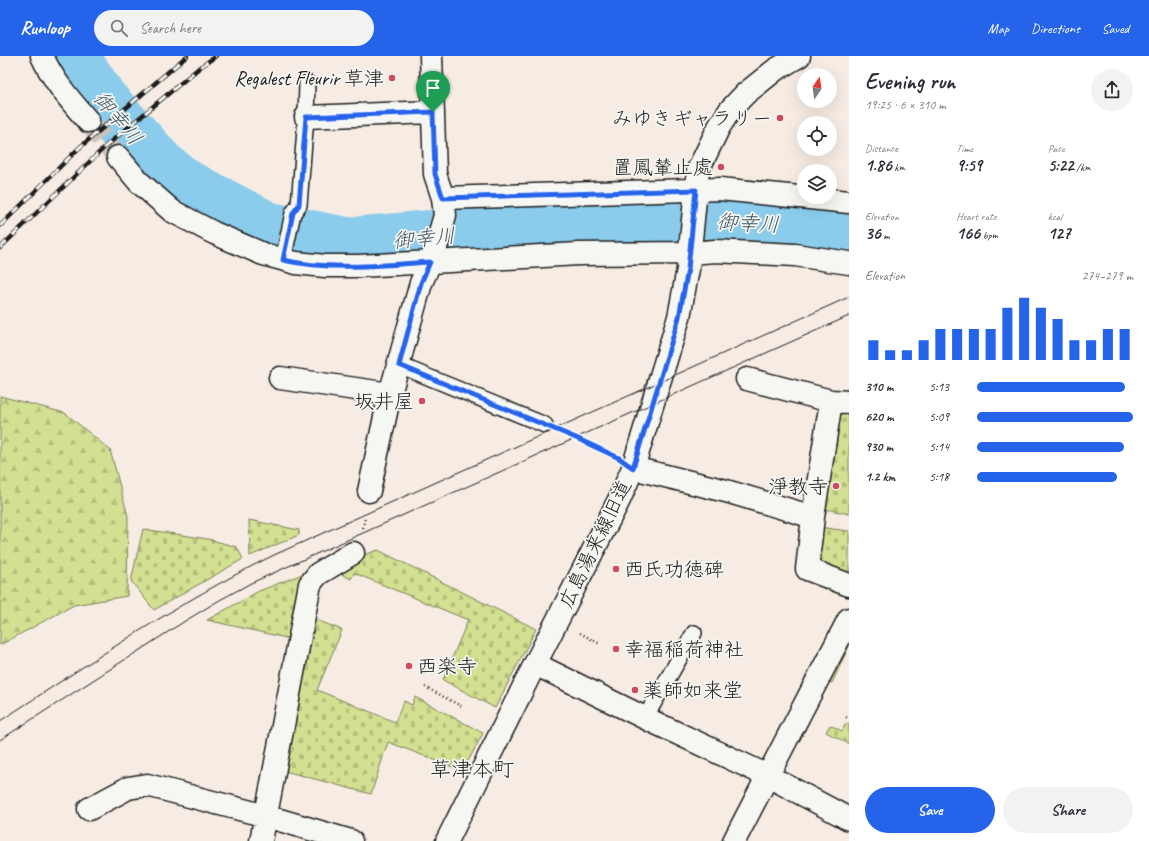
<!DOCTYPE html>
<html lang="en">
<head>
<meta charset="utf-8">
<style>
	:root { --surface:#fff; --page:#f2f2f3; --text:#2b2b33; --muted:#7c7c81; --accent:#2563eb }
	body { margin:0; font-family:Caveat,"Klee One",sans-serif; background:var(--page); color:var(--text); height:100vh; display:flex; flex-direction:column; font-size:15px; white-space:nowrap }
	* { box-sizing:border-box; margin:0 }
	p { font-size:13px; color:var(--muted) }
	.icon { flex:none; width:22px; height:22px; fill:none; stroke:currentColor; stroke-width:2; stroke-linecap:round; stroke-linejoin:round }
	.map { position:relative; flex:1; overflow:hidden }
	.panel { display:flex; flex-direction:column; background:var(--surface); width:300px }
	.panel>* { flex:none }
	.needle { width:26px; rotate:13deg }
	.fabs { position:absolute; left:797px; top:12px; display:grid; gap:8px }
	.fabs a { display:grid; place-items:center; width:40px; height:40px; border-radius:50%; background:var(--surface); box-shadow:0 4px 16px #0002; font-size:20px }
	.pin { position:absolute; display:grid; place-items:center; width:34px; height:34px; color:#fff; margin:-41px -17px; border-radius:50% 50% 50% 0; rotate:-45deg; box-shadow:0 0 4px #0007 }
	.pin .icon { rotate:45deg }
	.round { display:grid; place-items:center; flex:none; width:42px; height:42px; border-radius:21px; background:var(--page) }
	.overview { display:flex; align-items:center; justify-content:space-between; height:68px; padding:0 16px }
	h1 { font-size:22px; font-weight:700; line-height:30px }
	.metrics { display:grid; grid-template-columns:repeat(3,1fr); gap:6px; height:68px; padding:4px 16px }
	.metrics div { display:grid; align-content:center }
	.metrics b { font-size:17px; font-weight:700 }
	.metrics small { font-size:11px; font-weight:400 }
	.metrics p { font-size:11px }
	.chart { height:112px; padding:8px 16px }
	.chart p { display:flex; justify-content:space-between }
	.chart svg { width:100%; height:72px; margin-top:4px; stroke:var(--accent); stroke-width:6 }
	.button { display:flex; gap:8px; margin-top:auto; padding:8px 16px }
	.button a { flex:1; height:46px; border-radius:24px; background:var(--accent); color:#fff; font-size:16px; font-weight:700; line-height:46px; text-align:center }
	.button a+a { background:var(--page); color:var(--text) }
	ul { padding:0 16px; list-style:none; font-size:13px }
	li { display:grid; grid-template-columns:64px 48px 1fr; align-items:center; height:30px }
	li i { height:10px; border-radius:5px; background:var(--accent) }
	header { display:flex; align-items:center; gap:24px; box-sizing:border-box; height:56px; padding:0 20px; background:var(--accent); color:#fff }
	header strong { font-size:19px }
	nav { display:flex; gap:22px; margin-inline-start:auto; font-size:14px }
	.search { width:280px; height:36px; background:var(--page); display:flex; align-items:center; gap:10px; box-sizing:border-box; padding:0 14px; border-radius:22px; color:var(--muted); font-size:15px }
	main { display:flex; flex:1; min-height:0 }
	.map>svg:first-child { display:block }
	.forest { fill:url(#forest-firs); stroke:#787e56 }
	.cemetery { fill:url(#cemetery-stones); stroke:#787e56 }
	.lines { fill:none; stroke-linecap:round; stroke-linejoin:round }
	.river { stroke:#8bcbec; stroke-width:55 }
	.street-tunnel { stroke:#cbc2bb; stroke-width:22; stroke-dasharray:22 11; stroke-linecap:butt }
	.lane-casing { stroke:#1c1c1c; stroke-width:18 }
	.street-casing { stroke:#1c1c1c; stroke-width:25 }
	.path { stroke:#1c1c1c; stroke-width:2.5; stroke-dasharray:1 3; stroke-linecap:butt }
	.lane { stroke:#f6f6f2; stroke-width:15 }
	.street { stroke:#f6f6f2; stroke-width:22 }
	.tram { stroke:#1c1c1c; stroke-width:1 }
	.rail-casing { stroke:#1c1c1c; stroke-width:4.5 }
	.rail { stroke:#f6f6f2; stroke-width:3; stroke-dasharray:9; stroke-linecap:butt }
	.route-casing { stroke:#fff; stroke-width:8 }
	.route { stroke:#2563eb; stroke-width:5 }
	.poi-dot { fill:#d1495b; stroke:#f6f6f2; stroke-width:1.5 }
	.labels { text-anchor:middle; dominant-baseline:central; stroke-width:3.5; stroke-linejoin:round; paint-order:stroke }
	.poi-label { font-size:20px; fill:#1c1c1c; stroke:#f6f6f2; text-anchor:end }
	.street-label { font-size:20px; fill:#1c1c1c; stroke:#f6f6f2 }
	.water-label { font-size:21px; font-style:italic; fill:#435965; stroke:#f6f6f2 }
	.neighbourhood-label { font-size:21px; fill:#1c1c1c; stroke:#f6f6f2 }
</style>
</head>
<body>
<header>
<strong>Runloop</strong>
<div class="search"><svg class="icon" aria-label="search" viewBox="0 0 24 24"><circle cx="10" cy="10" r="6"/><path d="M15 15l6 6"/></svg>Search here</div>
<nav><a>Map</a><a>Directions</a><a>Saved</a></nav>
</header>
<main>
<div class="map">
<svg width="849" height="785" viewBox="0 0 849 785">
	<defs>
		<pattern id="forest-firs" width="22" height="20" patternUnits="userSpaceOnUse"><rect width="22" height="20" fill="#d3df91"/><path d="M5 1l3.5 6h-7zM16 11l3.5 6h-7z" fill="#b5bf7c"/></pattern>
		<pattern id="cemetery-stones" width="16" height="16" patternUnits="userSpaceOnUse"><rect width="16" height="16" fill="#d3df91"/><path d="M2 7V4a2 2 0 0 1 4 0v3zM10 15v-3a2 2 0 0 1 4 0v3z" fill="#b5bf7c"/></pattern>
	</defs>
	<rect width="100%" height="100%" fill="#f7ece3"/>
	<filter id="ink" filterUnits="userSpaceOnUse"><feTurbulence type="fractalNoise" baseFrequency=".025" numOctaves="2"/><feDisplacementMap in="SourceGraphic" scale="8" xChannelSelector="R" yChannelSelector="G"/><feConvolveMatrix kernelMatrix="1 2 1 2 8 2 1 2 1" color-interpolation-filters="sRGB"/></filter>
	<g filter="url(#ink)">
		<!-- forest -->
		<path class="forest" d="M 0,340 L 65,357 L 110,394 L 128,460 L 127,540 L 74,549 L 0,589 Z"/>
		<!-- cemetery -->
		<path class="cemetery" d="M 836,351 L 849,352 L 849,458 L 821,452 Z
			M 249,464 L 299,474 L 299,479 L 250,500 Z
			M 818,471 L 849,475 L 849,522 L 813,508 Z
			M 143,473 L 208,483 L 237,491 L 243,503 L 154,554 L 131,525 Z
			M 378,494 L 536,573 L 495,652 L 443,624 L 468,564 L 354,517 L 351,523 L 339,517 L 361,500 Z
			M 310,515 L 295,584 L 207,564 L 259,535 Z
			M 314,563 L 342,574 L 317,634 L 395,666 L 404,645 L 412,649 L 415,641 L 483,677 L 463,715 L 388,686 L 371,738 L 281,714 Z
			M 849,580 L 849,590 L 832,627 L 826,625 Z
			M 846,667 L 849,669 L 849,688 L 826,676 L 830,669 L 842,675 Z"/>
		<g class="lines">
			<!-- river -->
			<path class="river" d="M 71,0 L 101,45 L 160,111 L 184,130 L 267,173 L 348,189 L 558,170 L 653,166 L 735,165 L 819,171 L 849,174"/>
			<!-- street-tunnel -->
			<path class="street-tunnel" d="M 88,65 L 118,101"/>
			<defs>
				<path id="lane" d="M 283,204 L 293,157 L 299,149 L 306,61 L 307,27
					M 399,309 L 545,369
					M 645,662 L 694,577"/>
				<path id="street" d="M 42,0 C 54,26 70,44 88,65
					M 306,61 L 433,56
					M 118,101 L 139,126 L 172,155 L 214,177 L 263,198 L 296,207 L 325,210 L 358,210 L 579,198 L 690,197 L 715,195 L 795,199 L 849,207
					M 443,142 L 720,133 L 849,146
					M 280,322 L 390,338
					M 747,323 L 831,345 L 849,346
					M 831,345 L 813,461 L 807,513 L 849,529
					M 633,412 L 726,435 L 813,461
					M 369,435 L 390,338 L 421,227 L 435,195 L 445,159 L 443,142 L 435,118 L 431,0
					M 535,608 L 645,662 L 768,720 L 849,763
					M 89,753 L 128,732 L 147,729 L 266,760 L 351,785
					M 261,785 L 310,528 L 318,518 L 353,497
					M 447,785 L 535,608 L 619,444 L 633,412 L 679,261 L 688,213 L 698,114 L 719,71 L 730,54 L 745,38 L 775,14 L 799,0
					M 734,785 L 849,563"/>
			</defs>
			<!-- lane casing -->
			<use href="#lane" class="lane-casing"/>
			<!-- street casing -->
			<use href="#street" class="street-casing"/>
			<!-- path -->
			<path class="path" d="M 566,378 L 609,397
				M 363,472 L 365,461
				M 580,577 L 600,588
				M 425,631 L 461,650
				M 846,661 L 849,663"/>
			<!-- lane -->
			<use href="#lane" class="lane"/>
			<!-- street -->
			<use href="#street" class="street"/>
			<!-- tram -->
			<path class="tram" d="M 0,665 C 90,607 178,546 274,499 L 849,241
				M 0,684 L 185,565 L 218,545 L 251,527 L 849,260"/>
			<defs>
				<path id="rail" d="M 0,170 L 79,92 L 187,0
					M 0,192 L 107,89 L 199,12 L 216,0"/>
			</defs>
			<!-- rail casing -->
			<use href="#rail" class="rail-casing"/>
			<!-- rail -->
			<use href="#rail" class="rail"/>
		</g>
	</g>
	<g class="lines" filter="url(#ink)">
		<defs>
			<path id="route" d="M 433,56 L 435,118 L 443,142 L 696,134 L 688,213 L 679,261 L 633,412 L 619,402 L 576,382 L 399,309 L 421,227 L 430,206 C 381,209 331,215 283,204 L 293,157 L 299,149 L 306,61 Z"/>
		</defs>
		<!-- route casing -->
		<use href="#route" class="route-casing"/>
		<!-- route -->
		<use href="#route" class="route"/>
	</g>
	<!-- markers -->
	<g class="poi-dot">
		<circle cx="392" cy="22" r="4"/>
		<circle cx="780" cy="62" r="4"/>
		<circle cx="721" cy="111" r="4"/>
		<circle cx="422" cy="345" r="4"/>
		<circle cx="836" cy="430" r="4"/>
		<circle cx="616" cy="513" r="4"/>
		<circle cx="616" cy="593" r="4"/>
		<circle cx="409" cy="610" r="4"/>
		<circle cx="635" cy="634" r="4"/>
	</g>
	<g class="labels">
		<!-- poi labels -->
		<g class="poi-label">
			<text x="384" y="22">Regalest Fleurir 草津</text>
			<text x="772" y="62">みゆきギャラリー</text>
			<text x="713" y="111">置鳳輦止處</text>
			<text x="414" y="345">坂井屋</text>
			<text x="828" y="430">淨教寺</text>
			<text x="624" y="513" text-anchor="start">西氏功徳碑</text>
			<text x="624" y="593" text-anchor="start">幸福稲荷神社</text>
			<text x="417" y="610" text-anchor="start">西楽寺</text>
			<text x="643" y="634" text-anchor="start">薬師如来堂</text>
		</g>
		<!-- street labels -->
		<g class="street-label">
			<text transform="translate(595 488) rotate(-64)">広島湯来線旧道</text>
		</g>
		<!-- water labels -->
		<g class="water-label">
			<text transform="translate(118 62) rotate(50)">御幸川</text>
			<text transform="translate(748 167) rotate(3)">御幸川</text>
			<text transform="translate(424 182) rotate(-5)">御幸川</text>
		</g>
		<!-- neighbourhood labels -->
		<g class="neighbourhood-label">
			<text x="472" y="713">草津本町</text>
		</g>
	</g>
</svg>
<div class="fabs">
<a><svg class="needle" viewBox="-14 -14 28 28"><path d="M0-13l5 13h-10z" fill="#e53935"/><path d="M0 13l5-13h-10z" fill="#7c7c81"/></svg></a>
<a><svg class="icon" aria-label="locate" viewBox="0 0 24 24"><circle cx="12" cy="12" r="6"/><path d="M12 2v4M12 18v4M2 12h4M18 12h4"/></svg></a>
<a><svg class="icon" aria-label="layers" viewBox="0 0 24 24"><path d="M12 4l9 5-9 5-9-5zM3 14l9 5 9-5"/></svg></a>
</div>
<div class="pin" style="left:433px;top:56px;background:#1e9e55"><svg class="icon" aria-label="arrive" viewBox="0 0 24 24"><path d="M6 21V4h12l-3 4 3 4H6"/></svg></div>
</div>
<section class="panel">
<div class="overview"><div><h1>Evening run</h1><p>19:25 · 6 × 310 m</p></div><a class="round"><svg class="icon" aria-label="share" viewBox="0 0 24 24"><path d="M12 15V3M7 8l5-5 5 5M5 13v7h14v-7"/></svg></a></div>
<div class="metrics">
<div><p>Distance</p><b>1.86<small> km</small></b></div>
<div><p>Time</p><b>9:59</b></div>
<div><p>Pace</p><b>5:22<small> /km</small></b></div>
</div>
<div class="metrics">
<div><p>Elevation</p><b>36<small> m</small></b></div>
<div><p>Heart rate</p><b>166<small> bpm</small></b></div>
<div><p>kcal</p><b>127</b></div>
</div>
<div class="chart"><p><span>Elevation</span>274–279 m</p>
<svg viewBox="0 0 160 44" preserveAspectRatio="none"><path d="M5 44V32M15 44V38M25 44V38M35 44V32M45 44V25M55 44V25M65 44V25M75 44V25M85 44V12M95 44V6M105 44V12M115 44V19M125 44V32M135 44V32M145 44V25M155 44V25"/></svg>
</div>
<ul>
<li><b>310 m</b>5:13<i style="width:95%"></i></li>
<li><b>620 m</b>5:09<i style="width:100%"></i></li>
<li><b>930 m</b>5:14<i style="width:94%"></i></li>
<li><b>1.2 km</b>5:18<i style="width:90%"></i></li>
</ul>
<div class="button"><a>Save</a><a>Share</a></div>
</section>
</main>
</body>
</html>
